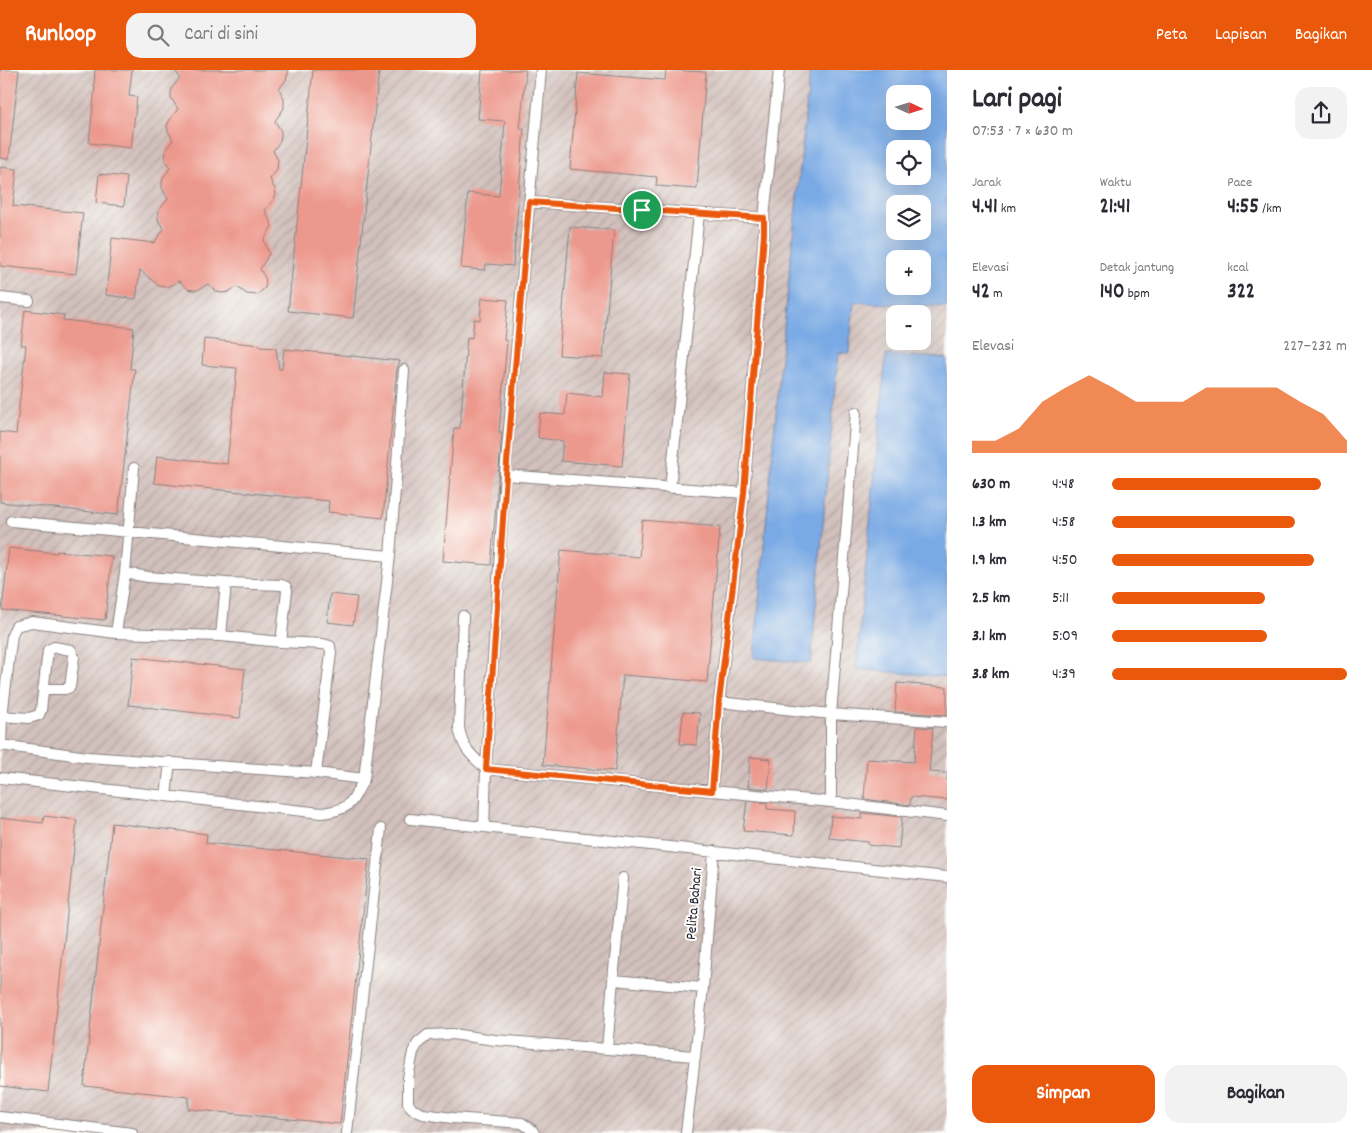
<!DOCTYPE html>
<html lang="id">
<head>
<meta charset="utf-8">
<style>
	:root { --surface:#fff; --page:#f2f2f3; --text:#2b2b33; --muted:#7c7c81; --accent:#ea580c }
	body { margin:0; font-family:Dekko,sans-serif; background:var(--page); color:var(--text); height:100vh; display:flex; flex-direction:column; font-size:19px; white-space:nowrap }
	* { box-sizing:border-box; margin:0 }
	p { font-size:16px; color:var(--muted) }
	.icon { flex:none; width:28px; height:28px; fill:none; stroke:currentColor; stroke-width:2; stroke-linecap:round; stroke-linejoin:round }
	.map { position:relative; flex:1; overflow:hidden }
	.sheet { display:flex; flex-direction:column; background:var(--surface); width:425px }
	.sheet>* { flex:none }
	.needle { width:32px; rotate:94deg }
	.fabs { position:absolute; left:886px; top:15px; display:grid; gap:10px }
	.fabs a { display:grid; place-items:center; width:45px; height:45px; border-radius:10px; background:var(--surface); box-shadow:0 5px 20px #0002; font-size:25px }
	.pin { position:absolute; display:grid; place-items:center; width:42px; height:42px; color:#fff; margin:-21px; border:2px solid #fff; border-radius:50%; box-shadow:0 1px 5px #0007 }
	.round { display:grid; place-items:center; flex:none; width:52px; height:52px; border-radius:15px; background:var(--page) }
	.head { display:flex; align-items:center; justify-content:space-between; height:85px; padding:0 25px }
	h1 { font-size:28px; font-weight:700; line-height:38px }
	.figures { display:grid; grid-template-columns:repeat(3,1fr); gap:8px; height:85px; padding:5px 25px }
	.figures div { display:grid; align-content:center }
	.figures b { font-size:21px; font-weight:700 }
	.figures small { font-size:14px; font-weight:400 }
	.figures p { font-size:14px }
	.chart { height:140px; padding:10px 25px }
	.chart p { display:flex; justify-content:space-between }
	.chart svg { width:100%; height:90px; margin-top:5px; fill:var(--accent); opacity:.7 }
	.cta { display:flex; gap:10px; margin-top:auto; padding:10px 25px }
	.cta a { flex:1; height:58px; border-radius:15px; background:var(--accent); color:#fff; font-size:20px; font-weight:700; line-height:58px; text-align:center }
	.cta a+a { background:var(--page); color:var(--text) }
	ul { padding:0 25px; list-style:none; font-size:16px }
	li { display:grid; grid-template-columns:80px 60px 1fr; align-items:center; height:38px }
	li i { height:12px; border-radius:6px; background:var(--accent) }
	header { display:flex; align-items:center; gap:30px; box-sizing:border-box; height:70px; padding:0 25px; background:var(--accent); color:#fff }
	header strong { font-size:24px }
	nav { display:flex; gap:28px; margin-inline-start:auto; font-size:18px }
	.search { width:350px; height:45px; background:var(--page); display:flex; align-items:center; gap:12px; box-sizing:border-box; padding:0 18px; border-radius:15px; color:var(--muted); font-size:19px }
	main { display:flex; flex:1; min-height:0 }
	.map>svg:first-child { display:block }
	.industrial { fill:url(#industrial-furrows); fill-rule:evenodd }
	.water { fill:#7aaae5; stroke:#4e6690; fill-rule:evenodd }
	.building { fill:#ed988c }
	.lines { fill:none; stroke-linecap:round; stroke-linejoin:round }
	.service-casing { stroke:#8a8280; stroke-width:12 }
	.service { stroke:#fff; stroke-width:10 }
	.route-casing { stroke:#fff; stroke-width:10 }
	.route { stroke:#ea580c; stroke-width:6 }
	.labels { text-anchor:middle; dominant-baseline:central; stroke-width:4; stroke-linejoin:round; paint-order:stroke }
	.street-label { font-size:15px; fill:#22223b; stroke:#fdfcf7 }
</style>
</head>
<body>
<header>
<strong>Runloop</strong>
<div class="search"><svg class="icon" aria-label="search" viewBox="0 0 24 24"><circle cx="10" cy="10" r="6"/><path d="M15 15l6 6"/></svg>Cari di sini</div>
<nav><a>Peta</a><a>Lapisan</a><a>Bagikan</a></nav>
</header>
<main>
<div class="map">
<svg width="947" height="1063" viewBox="0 0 947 1063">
	<defs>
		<pattern id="industrial-furrows" width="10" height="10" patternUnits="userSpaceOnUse" patternTransform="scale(1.25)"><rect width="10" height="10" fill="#d1c0bc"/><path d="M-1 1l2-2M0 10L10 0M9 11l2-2" fill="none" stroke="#b3a5a2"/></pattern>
	</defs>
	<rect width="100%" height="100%" fill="#fdfcf7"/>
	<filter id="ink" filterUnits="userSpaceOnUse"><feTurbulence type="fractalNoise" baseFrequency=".02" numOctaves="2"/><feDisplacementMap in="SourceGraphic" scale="10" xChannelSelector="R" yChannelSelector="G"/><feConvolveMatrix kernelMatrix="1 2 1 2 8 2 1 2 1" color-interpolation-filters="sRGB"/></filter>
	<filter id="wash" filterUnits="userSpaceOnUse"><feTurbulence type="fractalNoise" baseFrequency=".0096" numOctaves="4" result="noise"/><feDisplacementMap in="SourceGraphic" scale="20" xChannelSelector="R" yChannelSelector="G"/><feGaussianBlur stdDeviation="1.12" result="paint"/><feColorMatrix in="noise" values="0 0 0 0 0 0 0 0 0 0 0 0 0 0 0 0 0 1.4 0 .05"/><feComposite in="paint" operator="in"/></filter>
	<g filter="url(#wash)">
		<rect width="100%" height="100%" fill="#f2e2c6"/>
		<!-- industrial -->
		<path class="industrial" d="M 0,0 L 810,0 L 782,277 L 854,231 L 947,237 L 947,288 L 886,285 L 856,599 L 947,607 L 947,1063 L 0,1063 ZM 895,244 L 922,244 L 922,271 L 895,271 Z"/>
		<!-- water -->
		<path class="water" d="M 810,0 L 947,0 L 947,237 L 854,232 L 849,283 L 838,283 L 811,593 L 754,588 L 782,277 ZM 895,24 L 922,24 L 922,51 L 895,51 ZM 895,79 L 922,79 L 922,106 L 895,106 ZM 895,134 L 922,134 L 922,161 L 895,161 ZM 895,189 L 922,189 L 922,216 L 895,216 Z
			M 886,285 L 947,288 L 947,607 L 856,599 Z"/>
		<g id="blocks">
			<!-- building -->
			<path class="building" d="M 0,0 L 19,0 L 9,89 L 0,88 Z
				M 95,0 L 132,0 L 129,26 L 137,27 L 131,78 L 89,73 L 95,17 L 94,17 Z
				M 175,0 L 289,0 L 286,10 L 279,19 L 284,28 L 284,38 L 275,51 L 281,61 L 281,66 L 280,71 L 273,81 L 278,90 L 277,100 L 270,109 L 275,119 L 276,124 L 274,129 L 265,140 L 272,156 L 264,170 L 269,184 L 260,199 L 265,208 L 266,213 L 265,218 L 257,225 L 247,224 L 237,217 L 228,222 L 222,223 L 217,222 L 208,214 L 198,220 L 193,220 L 188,219 L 179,211 L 170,216 L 165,217 L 159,216 L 140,200 L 136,229 L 106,225 L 112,168 L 154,173 L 164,159 L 158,150 L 158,145 L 159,140 L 168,129 L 162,118 L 162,113 L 163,108 L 170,98 L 165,90 L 166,79 L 173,70 L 168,61 L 167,56 L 169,51 L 178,39 L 171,28 L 171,23 L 172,18 L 180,8 Z
				M 313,0 L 379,0 L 353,248 L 288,241 Z
				M 482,0 L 526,0 L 520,59 L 524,59 L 513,196 L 486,194 L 485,200 L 461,198 L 468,123 L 499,126 L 505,51 L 478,49 Z
				M 666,0 L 706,2 L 697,119 L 656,116 L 657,107 L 570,99 L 578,3 L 665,10 Z
				M 0,97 L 17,99 L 13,136 L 83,143 L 76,204 L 0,196 Z
				M 99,104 L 127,107 L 124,136 L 96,133 Z
				M 570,157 L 614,160 L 603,288 L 559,285 Z
				M 482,228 L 508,230 L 504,270 L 507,271 L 499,362 L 502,362 L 491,495 L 443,491 L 454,358 L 460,358 L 467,267 L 472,268 L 474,249 L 480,250 Z
				M 25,240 L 64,245 L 63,250 L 134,258 L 130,299 L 135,299 L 118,445 L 0,432 L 0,362 L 16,364 L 26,275 L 21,275 Z
				M 204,269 L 260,275 L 260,277 L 276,278 L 279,299 L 282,299 L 284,279 L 400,291 L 397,299 L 383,448 L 328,442 L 329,431 L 154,413 L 157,386 L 227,394 L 237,298 L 202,295 Z
				M 605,302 L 630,304 L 622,396 L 561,391 L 563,371 L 538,368 L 540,343 L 565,345 L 567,323 L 603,327 Z
				M 642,450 L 720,457 L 707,612 L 623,605 L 615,701 L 543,695 L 561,480 L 639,487 Z
				M 9,478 L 57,483 L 57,481 L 112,486 L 105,550 L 2,540 Z
				M 330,524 L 357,527 L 353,555 L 327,552 Z
				M 133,587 L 245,599 L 240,648 L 128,635 Z
				M 897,613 L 947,617 L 947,645 L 895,642 Z
				M 683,642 L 700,643 L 697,675 L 680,674 Z
				M 917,657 L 933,658 L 929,702 L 947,703 L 947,730 L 911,727 L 910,735 L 864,729 L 867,689 L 914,692 Z
				M 750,687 L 771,689 L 768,719 L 748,717 Z
				M 747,731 L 767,733 L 767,739 L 795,741 L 794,765 L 743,761 Z
				M 862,743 L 902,747 L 899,778 L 868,775 L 868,772 L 829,768 L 831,746 L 862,749 Z
				M 44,746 L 77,750 L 48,1022 L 0,1016 L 0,748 L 43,753 Z
				M 112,753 L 207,764 L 206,773 L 369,789 L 340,1054 L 188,1039 L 189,1027 L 84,1016 Z"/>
		</g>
	</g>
	<g filter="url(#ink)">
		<use href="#blocks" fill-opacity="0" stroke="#8a8280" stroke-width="1"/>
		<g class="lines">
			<defs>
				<path id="service" d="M 764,148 L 779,0
					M 0,228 L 29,231
					M 505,405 L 744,423
					M 670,418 L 699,144
					M 390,486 L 404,300
					M 463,546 L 459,658 C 463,679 471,685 486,699 L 712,721 L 719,632 L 744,423 L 764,164 L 764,148 L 529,132
					M 116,563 L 221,566 L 226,513 L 148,507 L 125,503
					M 221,566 L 281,572 L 287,521 L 286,517 L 282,515 L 226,513
					M 281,572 L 323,574 L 330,576 L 331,583 L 316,703
					M 719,632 L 831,644 L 947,652
					M 0,646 L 29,648 L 39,645 L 41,640 L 48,580 L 54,577 L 71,580 L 74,587 L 70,617 L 65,619 L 43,619
					M 0,675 L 88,687 L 316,703 L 364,709
					M 1,676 L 2,647 L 12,565 L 16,556 L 32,552 L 116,563 L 125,503 L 134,398
					M 0,708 L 322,743 C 352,739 350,734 364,709 L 390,486 L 11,451
					M 712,721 L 831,732 L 947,746
					M 166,726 L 170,692
					M 831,732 L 831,644 L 856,342
					M 410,749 L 947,807
					M 484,757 L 486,699 L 505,405 L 541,0
					M 613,910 L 623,808
					M 607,979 L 613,910 L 703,918
					M 0,1047 L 132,1063
					M 347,1063 L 381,759
					M 534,1063 L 532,1060 L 522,1053 L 452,1048 L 423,1044 L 412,1039 L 408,1033 L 408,1008 L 413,982 L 418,973 L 428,965 L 452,964 L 495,970 L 694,986
					M 686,1063 L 703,918 L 714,781"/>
			</defs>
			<!-- service casing -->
			<use href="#service" class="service-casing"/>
			<!-- service -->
			<use href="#service" class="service"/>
		</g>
	</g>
	<g class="lines" filter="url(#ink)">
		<defs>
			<path id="route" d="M 529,132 L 764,148 L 764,164 L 744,423 L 719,632 L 712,721 L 486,699 L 506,405 Z"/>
		</defs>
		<!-- route casing -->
		<use href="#route" class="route-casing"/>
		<!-- route -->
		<use href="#route" class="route"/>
	</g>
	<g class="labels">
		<!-- street labels -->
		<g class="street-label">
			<text transform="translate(695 834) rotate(-85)">Pelita Bahari</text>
		</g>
	</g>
</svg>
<div class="fabs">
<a><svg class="needle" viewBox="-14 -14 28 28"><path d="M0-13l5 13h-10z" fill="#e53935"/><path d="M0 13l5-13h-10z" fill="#7c7c81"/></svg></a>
<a><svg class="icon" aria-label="locate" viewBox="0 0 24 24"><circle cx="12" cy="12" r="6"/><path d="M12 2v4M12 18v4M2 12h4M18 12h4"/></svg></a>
<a><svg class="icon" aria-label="layers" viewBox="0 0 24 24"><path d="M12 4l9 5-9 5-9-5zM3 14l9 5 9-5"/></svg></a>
<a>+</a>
<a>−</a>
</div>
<div class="pin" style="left:642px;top:140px;background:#1e9e55"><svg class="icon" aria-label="arrive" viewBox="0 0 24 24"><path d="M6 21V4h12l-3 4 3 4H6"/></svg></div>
</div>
<section class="sheet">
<div class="head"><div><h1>Lari pagi</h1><p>07:53 · 7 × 630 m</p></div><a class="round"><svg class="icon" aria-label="share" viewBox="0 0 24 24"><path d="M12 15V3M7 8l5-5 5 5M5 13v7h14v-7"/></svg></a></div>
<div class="figures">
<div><p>Jarak</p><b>4.41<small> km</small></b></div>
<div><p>Waktu</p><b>21:41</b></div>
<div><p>Pace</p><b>4:55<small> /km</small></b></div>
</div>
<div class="figures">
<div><p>Elevasi</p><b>42<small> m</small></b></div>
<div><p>Detak jantung</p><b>140<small> bpm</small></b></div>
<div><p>kcal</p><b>322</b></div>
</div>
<div class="chart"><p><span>Elevasi</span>227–232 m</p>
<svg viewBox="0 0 160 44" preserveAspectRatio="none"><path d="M0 44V38L10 38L20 32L30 19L40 12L50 6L60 12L70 19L80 19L90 19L100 12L110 12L120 12L130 12L140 19L150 25L160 38V44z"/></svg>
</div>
<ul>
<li><b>630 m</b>4:48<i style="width:89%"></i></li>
<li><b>1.3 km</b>4:58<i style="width:78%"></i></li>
<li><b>1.9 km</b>4:50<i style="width:86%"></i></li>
<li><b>2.5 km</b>5:11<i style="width:65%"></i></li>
<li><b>3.1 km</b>5:09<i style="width:66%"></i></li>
<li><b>3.8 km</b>4:39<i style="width:100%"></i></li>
</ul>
<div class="cta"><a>Simpan</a><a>Bagikan</a></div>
</section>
</main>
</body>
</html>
